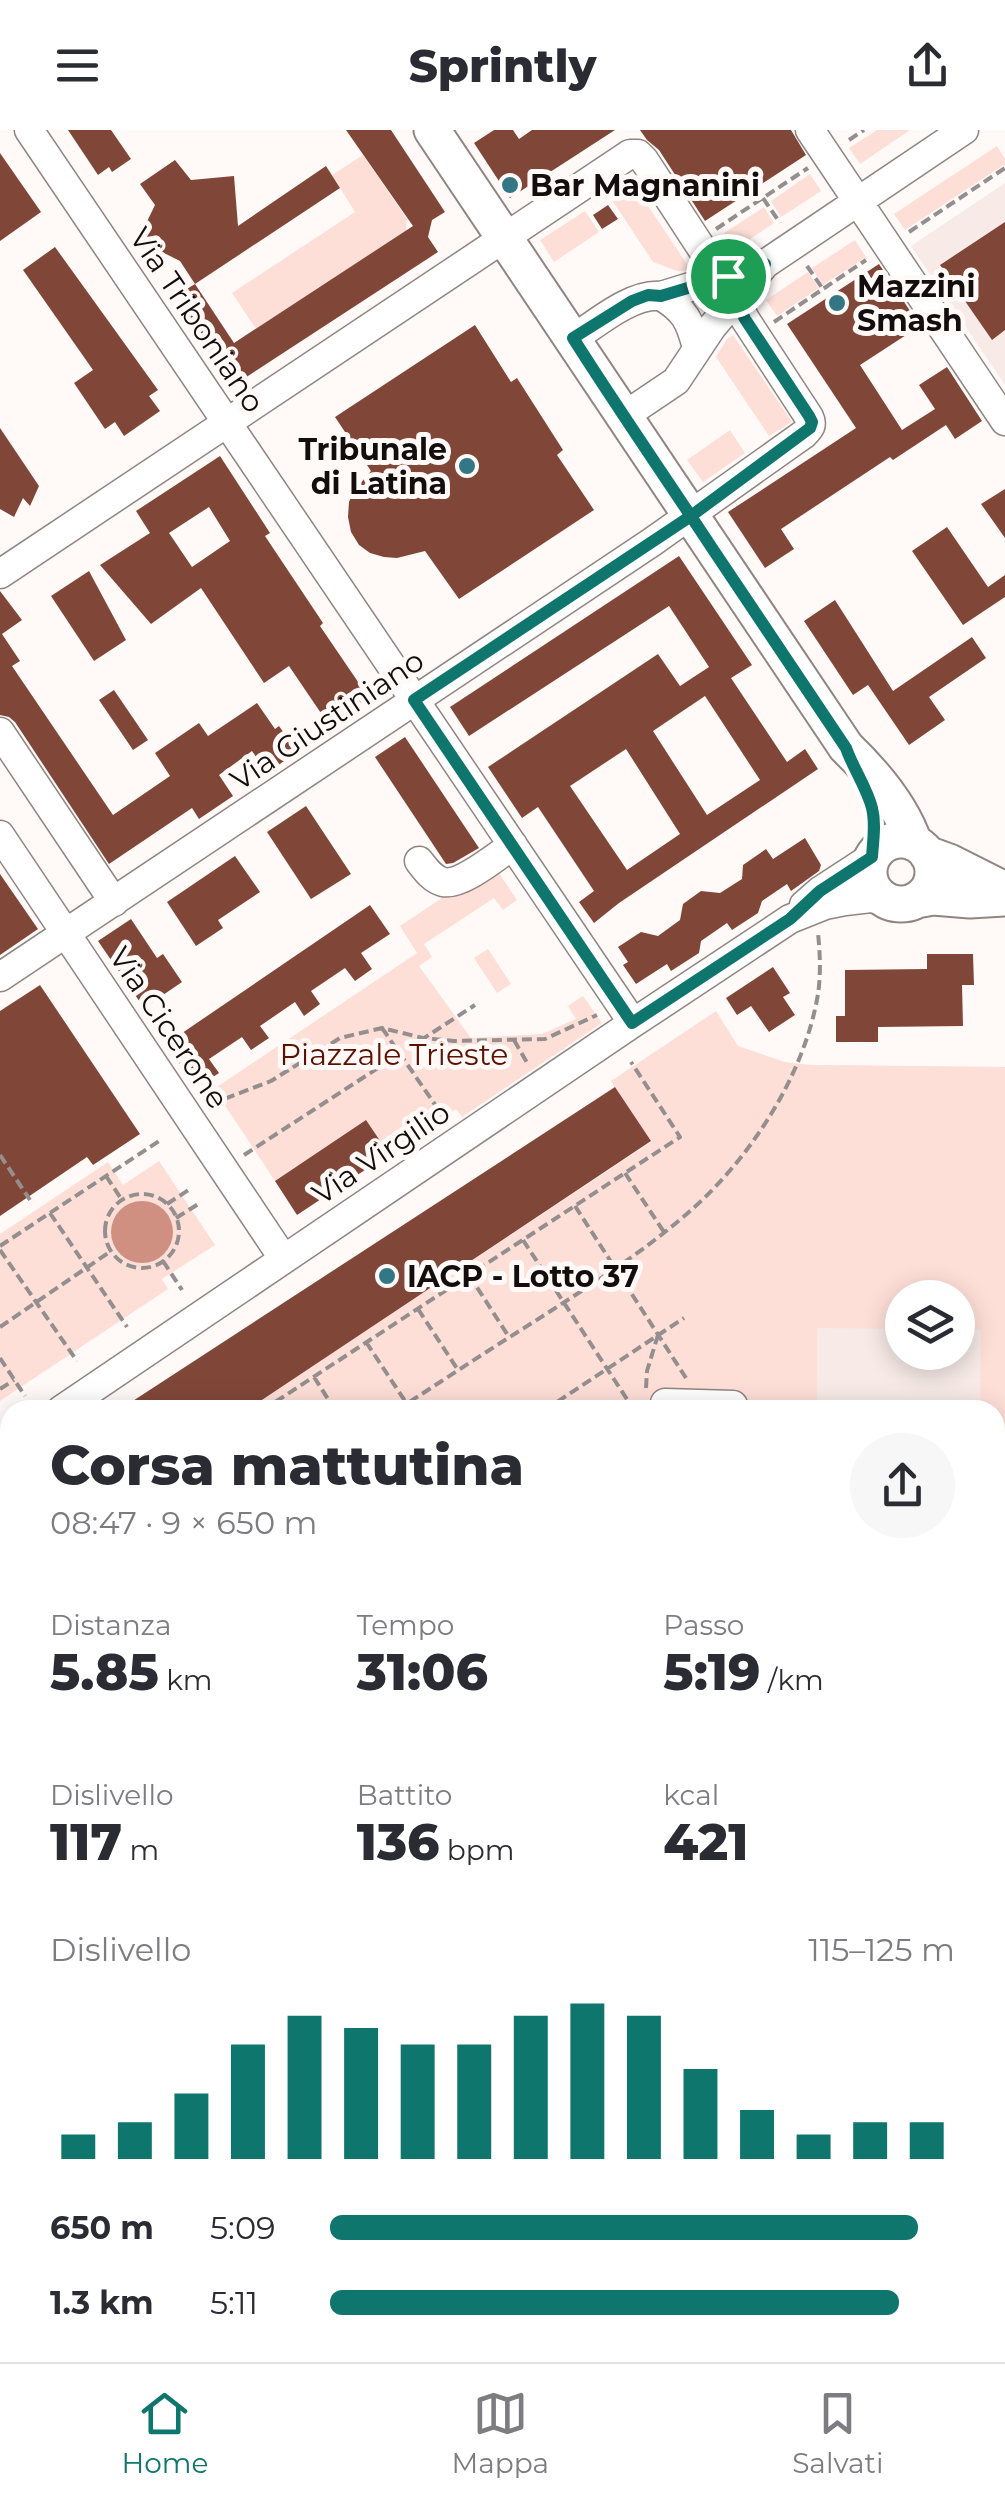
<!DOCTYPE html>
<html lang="it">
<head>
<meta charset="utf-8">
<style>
	:root { --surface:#fff; --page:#f7f7f7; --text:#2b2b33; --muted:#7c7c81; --line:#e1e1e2; --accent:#0f766e }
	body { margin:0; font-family:Montserrat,sans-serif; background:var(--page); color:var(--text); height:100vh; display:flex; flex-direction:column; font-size:38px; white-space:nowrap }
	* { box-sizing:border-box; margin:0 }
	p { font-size:32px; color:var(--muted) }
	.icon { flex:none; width:55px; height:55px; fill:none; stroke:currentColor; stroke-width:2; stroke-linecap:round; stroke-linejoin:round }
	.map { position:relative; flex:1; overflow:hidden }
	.sheet { position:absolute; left:0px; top:1270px; width:1005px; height:962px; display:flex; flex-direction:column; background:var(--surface); border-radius:30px 30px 0 0; box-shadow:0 5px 25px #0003 }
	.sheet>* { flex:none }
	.controls { position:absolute; left:885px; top:1150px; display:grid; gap:20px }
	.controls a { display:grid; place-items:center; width:90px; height:90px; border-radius:50%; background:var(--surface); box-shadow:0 5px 25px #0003; font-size:50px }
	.pin { position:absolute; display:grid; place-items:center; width:85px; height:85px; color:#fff; margin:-42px; border:5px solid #fff; border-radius:50%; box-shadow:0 2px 10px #0007 }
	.round { display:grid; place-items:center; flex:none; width:105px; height:105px; border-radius:52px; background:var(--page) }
	.head { display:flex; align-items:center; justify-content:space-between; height:170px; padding:0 50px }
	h1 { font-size:55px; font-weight:800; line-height:75px }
	.figures { display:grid; grid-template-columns:repeat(3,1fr); gap:15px; height:170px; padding:10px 50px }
	.figures div { display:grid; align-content:center }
	.figures b { font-size:50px; font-weight:800 }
	.figures small { font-size:28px; font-weight:400 }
	.figures p { font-size:28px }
	.chart { height:280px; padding:20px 50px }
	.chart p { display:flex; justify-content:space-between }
	.chart svg { width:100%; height:180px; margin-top:10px; stroke:var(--accent); stroke-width:6 }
	ul { padding:0 50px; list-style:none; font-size:32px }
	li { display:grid; grid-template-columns:160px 120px 1fr; align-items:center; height:75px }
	li i { height:25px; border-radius:12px; background:var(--accent) }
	header { display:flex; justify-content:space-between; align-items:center; height:130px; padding:0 50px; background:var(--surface); font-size:45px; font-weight:800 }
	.menu { display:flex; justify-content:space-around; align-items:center; height:140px; border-top:2px solid var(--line); background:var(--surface); font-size:28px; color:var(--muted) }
	.menu a { display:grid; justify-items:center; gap:5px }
	.menu .active { color:var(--accent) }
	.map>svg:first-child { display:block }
	.built { fill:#f7eae7; fill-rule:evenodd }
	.green { fill:#fedfd8 }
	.water { fill:#d09081 }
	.building { fill:#804739; fill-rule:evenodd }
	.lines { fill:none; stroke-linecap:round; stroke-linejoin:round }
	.minor-casing { stroke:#918582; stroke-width:31 }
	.major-casing { stroke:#918582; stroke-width:39 }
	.path { stroke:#948f8e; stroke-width:4; stroke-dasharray:10 5; stroke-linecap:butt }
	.minor { stroke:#fff; stroke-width:28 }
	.major { stroke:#fff; stroke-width:35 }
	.route-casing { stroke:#fff; stroke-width:20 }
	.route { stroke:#0f766e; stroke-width:12 }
	.poi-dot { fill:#337786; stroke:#fff9f8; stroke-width:4 }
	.labels { text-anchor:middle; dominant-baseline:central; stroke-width:10; stroke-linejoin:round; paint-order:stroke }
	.poi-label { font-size:30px; font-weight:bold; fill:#120e0d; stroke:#fff9f8; text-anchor:start }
	.street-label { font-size:30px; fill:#120e0d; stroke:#fff9f8 }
	.park-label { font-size:30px; fill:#5c1000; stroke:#fff9f8 }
</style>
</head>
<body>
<header><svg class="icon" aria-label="menu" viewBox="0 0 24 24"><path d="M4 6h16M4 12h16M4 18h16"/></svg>Sprintly<svg class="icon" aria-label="share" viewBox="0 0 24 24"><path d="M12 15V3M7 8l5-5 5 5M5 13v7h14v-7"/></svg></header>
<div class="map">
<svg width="1005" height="2232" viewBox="0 0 1005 2232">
	<rect width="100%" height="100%" fill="#fff9f8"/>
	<!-- built -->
	<path class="built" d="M 1005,53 L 1005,255 L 911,116 Z
		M 811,935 L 1005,937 L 1005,1472 L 995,1472 L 995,1280 L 816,1280 L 817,1199 ZM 902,1168 L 958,1168 L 958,1222 L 902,1222 Z"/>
	<!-- green -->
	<path class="green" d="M 877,0 L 910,0 L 860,34 L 849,18 Z
		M 997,16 L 1005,29 L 1005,34 L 905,100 L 894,84 Z
		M 363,25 L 407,89 L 406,101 L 256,199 L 232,163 L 355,82 L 332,45 Z
		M 810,44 L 821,61 L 781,87 L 771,71 Z
		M 630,49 L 689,137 L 688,141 L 677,141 L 653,132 L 608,64 Z
		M 764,77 L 774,93 L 735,119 L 724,103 Z
		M 585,81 L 599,102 L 554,132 L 540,110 Z
		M 855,110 L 866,127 L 823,155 L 812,138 Z
		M 808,142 L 819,158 L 777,186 L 766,170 Z
		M 733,205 L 792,292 L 769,306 L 716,227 L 727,209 Z
		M 730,300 L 745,323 L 703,352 L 687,330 Z
		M 493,734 L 517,770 L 503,780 L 494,768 L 424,814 L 432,827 L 419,836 L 471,908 L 542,904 L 576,889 L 568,876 L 583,866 L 602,893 L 462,987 L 456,979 L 392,1023 L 386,1014 L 383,1016 L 366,991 L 275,1051 L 214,959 L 417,823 L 400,796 Z
		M 488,819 L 511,854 L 497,863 L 474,828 Z
		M 716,881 L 738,916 L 785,932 L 811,935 L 1005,937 L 1005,1470 L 995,1470 L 995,1280 L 980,1280 L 981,1200 L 958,1199 L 958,1168 L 902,1168 L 902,1199 L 817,1198 L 817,1271 L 659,1269 L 658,1280 L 247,1280 L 651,1012 L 611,951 Z
		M 159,1031 L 215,1115 L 162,1149 L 168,1159 L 0,1271 L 0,1104 L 108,1032 L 123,1055 Z
		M 0,1487 L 10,1487 L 10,1991 L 0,1990 Z
		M 995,1516 L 1005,1516 L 1005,2024 L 995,2023 Z"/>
	<!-- water -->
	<path class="water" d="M111 1102a31 31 0 1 1 62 0a31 31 0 1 1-62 0Z"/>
	<!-- building -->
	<path class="building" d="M 68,0 L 111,0 L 131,29 L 112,42 L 109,37 L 98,45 Z
		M 346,0 L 391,0 L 445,82 L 432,90 L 428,107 L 438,122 L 231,257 L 172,168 L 195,154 L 234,213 L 413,96 Z
		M 494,0 L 513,0 L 519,9 L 532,0 L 615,0 L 510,68 L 474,13 Z
		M 640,0 L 791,0 L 806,25 L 705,91 L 659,20 L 647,10 Z
		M 0,23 L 41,82 L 0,111 Z
		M 175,30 L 191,50 L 234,46 L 238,96 L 326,36 L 340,58 L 195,154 L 180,131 L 138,110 L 155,75 L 140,54 Z
		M 608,75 L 618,89 L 602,99 L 593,85 Z
		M 1005,92 L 1005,200 L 992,210 L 940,135 Z
		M 55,117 L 158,260 L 149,266 L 160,281 L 124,306 L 115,292 L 105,299 L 74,253 L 93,240 L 23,140 Z
		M 879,134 L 920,196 L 860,235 L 902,300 L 935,279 L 919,255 L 947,237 L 982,291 L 955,309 L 946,295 L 893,330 L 890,327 L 781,399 L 794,419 L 765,438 L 728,382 L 856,298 L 787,194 Z
		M 475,195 L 511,252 L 517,248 L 563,320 L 557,325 L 594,380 L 459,469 L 425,421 L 397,428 L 384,427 L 370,423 L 359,415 L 351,402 L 348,387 L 349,372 L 353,362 L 371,341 L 335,287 Z
		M 0,298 L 39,356 L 30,376 L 23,368 L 14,387 L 0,379 Z
		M 220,326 L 270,403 L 265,406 L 323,493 L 320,496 L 369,568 L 329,595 L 289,536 L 264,553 L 201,458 L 151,494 L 100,435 L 150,403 L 136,381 ZM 209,377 L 230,411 L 192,437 L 169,403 Z
		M 1005,359 L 1005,408 L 981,374 Z
		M 947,397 L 988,457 L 1005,445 L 1005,467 L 963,495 L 912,421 Z
		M 679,426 L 752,535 L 731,548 L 787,632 L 805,619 L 818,639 L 619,773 L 594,793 L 579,772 L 594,761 L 538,677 L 522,688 L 488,637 L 658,524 L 680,556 L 709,537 L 669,476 L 469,606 L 450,577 ZM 705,566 L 760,650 L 707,685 L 653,601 ZM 626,619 L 680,704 L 627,740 L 570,656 Z
		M 89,441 L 126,510 L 94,531 L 51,466 Z
		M 0,461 L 22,490 L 2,504 L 20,531 L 12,536 L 113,685 L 170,646 L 155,623 L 199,593 L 208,606 L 257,573 L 275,599 L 279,596 L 297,622 L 267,643 L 252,621 L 219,645 L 233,666 L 199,689 L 192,678 L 109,734 L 15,592 L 9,587 L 0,585 Z
		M 835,470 L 893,561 L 972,507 L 986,528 L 929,567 L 945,590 L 909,615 L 868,555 L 853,565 L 804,491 Z
		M 114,560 L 148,610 L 133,620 L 99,570 Z
		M 405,607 L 479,718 L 453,733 L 446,734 L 375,627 Z
		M 306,676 L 351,744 L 311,769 L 267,702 Z
		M 805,708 L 821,735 L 819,741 L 791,761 L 787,754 L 762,771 L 758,783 L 732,800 L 727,793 L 701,811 L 699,823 L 671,841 L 667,834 L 636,854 L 623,835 L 628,832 L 618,817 L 641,802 L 658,806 L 680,790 L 683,774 L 701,761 L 720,763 L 742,749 L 743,735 L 766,719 L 773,729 Z
		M 235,726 L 260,762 L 218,790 L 223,798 L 196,816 L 167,772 Z
		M 0,744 L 38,799 L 0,825 Z
		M 370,775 L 390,804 L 361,823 L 372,839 L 355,851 L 345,838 L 311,861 L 320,874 L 304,886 L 295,872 L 260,896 L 269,908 L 251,920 L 242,907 L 209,929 L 219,943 L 201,955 L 192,941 L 187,944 L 166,914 Z
		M 131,789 L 157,828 L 163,824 L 182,852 L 144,878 L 98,811 Z
		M 927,824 L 973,824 L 974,855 L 962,855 L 963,896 L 878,897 L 878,912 L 836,912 L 836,886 L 845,886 L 845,840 L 927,839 Z
		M 773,837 L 790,863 L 783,867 L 795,885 L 769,902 L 751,876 L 737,885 L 726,868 Z
		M 40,855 L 140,1004 L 93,1035 L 87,1027 L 0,1086 L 0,881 Z
		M 615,957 L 651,1011 L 247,1280 L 119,1280 Z
		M 366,990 L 389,1024 L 297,1085 L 275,1051 Z"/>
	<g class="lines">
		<defs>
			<path id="minor" d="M 29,0 L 633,893
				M 810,0 L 1005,291
				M 661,166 C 685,180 690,191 697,218
				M 573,209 C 597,193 632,163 661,166 L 739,142
				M 624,286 L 676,251 L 712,197 L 765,134 L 964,0
				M 0,444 L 630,24 L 638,24 L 644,30 L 710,131 L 719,142 L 727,145
				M 0,602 L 114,772
				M 0,705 L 283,1128
				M 419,731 C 426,740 432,749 443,752 C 461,756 497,726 513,715
				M 804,775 L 820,761 L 872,727
				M 0,847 L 652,412 L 804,304 C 810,298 813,295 809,287 L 745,189 L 739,177 L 739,165
				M 61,1280 L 633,893 L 790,789 L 825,775 L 845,771 L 871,768 L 886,771
				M 665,1280 L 665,1273 L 733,1275
				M 0,1329 L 10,1318
				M 10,1355 L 10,1378
				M 0,1449 L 10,1437
				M 995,1495 L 1005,1495
				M 998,2040 L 1005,2041"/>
			<path id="major" d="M 432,0 L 846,617 C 873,643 902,677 914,713
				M869 742a32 32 0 1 1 64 0a32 32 0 1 1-64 0Z
				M 927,724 L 949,732 L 1005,760
				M 916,770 L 933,767 L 970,770 L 1005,768"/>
		</defs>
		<!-- minor casing -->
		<use href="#minor" class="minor-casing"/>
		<!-- major casing -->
		<use href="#major" class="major-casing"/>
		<!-- path -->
		<path class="path" d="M 849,10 L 864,0
			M 763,68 L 780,93
			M 716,99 L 808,38
			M 909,102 L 1005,38
			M 807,136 L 823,159
			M 774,192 L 866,130
			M 382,898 L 445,989
			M 514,910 L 529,936
			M 211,974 L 271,951 L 340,908 L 382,898 L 423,908 L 454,911 L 545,909 L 597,885
			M 0,1025 L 30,1070
			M 244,1025 L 475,875
			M 625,1043 L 664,1102
			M 106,1046 L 122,1070
			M105 1101a37 37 0 1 1 74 0a37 37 0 1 1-74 0Z
			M 167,1074 L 190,1059
			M 575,1076 L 686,1248
			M 50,1083 L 127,1197
			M 176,1088 L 200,1073
			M 523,1110 L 634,1280
			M 0,1116 L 159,1011
			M 0,1120 L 77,1231
			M 163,1131 L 182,1160
			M 469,1145 L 509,1207
			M 418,1179 L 458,1240
			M 0,1197 L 111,1121
			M 366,1212 L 411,1280
			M 0,1228 L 25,1266
			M 314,1247 L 335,1280
			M 646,1258 L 647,1241 L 658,1205
			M 0,1259 L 14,1250
			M 263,1280 L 680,1007 L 631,932
			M 397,1280 C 442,1251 487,1221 532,1193 C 583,1160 635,1128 682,1088 C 747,1034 804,948 818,864 C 821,843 820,823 818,803
			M 545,1280 L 684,1188
			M 0,2076 L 10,2077
			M 995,2185 L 1005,2186"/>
		<!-- minor -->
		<use href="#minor" class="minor"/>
		<!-- major -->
		<use href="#major" class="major"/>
	</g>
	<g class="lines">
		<defs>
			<path id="route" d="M 728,146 L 661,166 L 648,165 L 632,171 L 573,208 C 618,279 666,348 712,418 L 846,618 C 853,638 867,658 872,678 C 876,694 873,711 872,727 L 820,761 L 790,789 L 632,893 L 414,570 L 691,386 L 810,298 L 812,292 L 809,286 L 745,189 L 739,177 L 739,165 L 765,134 L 728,146"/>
		</defs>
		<!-- route casing -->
		<use href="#route" class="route-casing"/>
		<!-- route -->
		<use href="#route" class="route"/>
	</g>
	<!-- markers -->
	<g class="poi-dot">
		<circle cx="510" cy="55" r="10"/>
		<circle cx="837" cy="173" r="10"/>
		<circle cx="467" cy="336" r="10"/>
		<circle cx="387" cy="1146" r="10"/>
	</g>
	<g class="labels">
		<!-- poi labels -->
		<g class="poi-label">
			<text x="530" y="55">Bar Magnanini</text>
			<text x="857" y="156">Mazzini<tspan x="857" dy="34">Smash</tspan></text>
			<text x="447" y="319" text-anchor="end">Tribunale<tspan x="447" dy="34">di Latina</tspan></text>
			<text x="407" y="1146">IACP - Lotto 37</text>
		</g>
		<!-- street labels -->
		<g class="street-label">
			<text transform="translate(197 190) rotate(56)">Via Triboniano</text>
			<text transform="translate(327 590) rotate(-34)">Via Giustiniano</text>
			<text transform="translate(169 898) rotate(56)">Via Cicerone</text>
			<text transform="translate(381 1023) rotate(-34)">Via Virgilio</text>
		</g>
		<!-- park labels -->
		<g class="park-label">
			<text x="394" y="924">Piazzale Trieste</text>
		</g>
	</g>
</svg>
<div class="controls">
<a><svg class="icon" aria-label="layers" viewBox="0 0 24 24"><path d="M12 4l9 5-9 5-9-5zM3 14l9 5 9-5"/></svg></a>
</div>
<div class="pin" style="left:728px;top:146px;background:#1e9e55"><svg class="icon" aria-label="arrive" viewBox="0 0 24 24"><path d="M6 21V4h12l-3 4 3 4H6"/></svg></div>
<section class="sheet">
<div class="head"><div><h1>Corsa mattutina</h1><p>08:47 · 9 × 650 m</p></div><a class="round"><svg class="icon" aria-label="share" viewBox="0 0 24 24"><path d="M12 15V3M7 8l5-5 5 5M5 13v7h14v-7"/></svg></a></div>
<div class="figures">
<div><p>Distanza</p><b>5.85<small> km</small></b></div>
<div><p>Tempo</p><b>31:06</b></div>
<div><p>Passo</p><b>5:19<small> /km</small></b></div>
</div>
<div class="figures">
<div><p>Dislivello</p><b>117<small> m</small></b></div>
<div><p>Battito</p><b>136<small> bpm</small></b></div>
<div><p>kcal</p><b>421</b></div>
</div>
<div class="chart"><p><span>Dislivello</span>115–125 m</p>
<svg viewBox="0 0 160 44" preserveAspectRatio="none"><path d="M5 44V38M15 44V35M25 44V28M35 44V16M45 44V9M55 44V12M65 44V16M75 44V16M85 44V9M95 44V6M105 44V9M115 44V22M125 44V32M135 44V38M145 44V35M155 44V35"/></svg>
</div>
<ul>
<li><b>650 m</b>5:09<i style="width:94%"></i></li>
<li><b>1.3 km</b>5:11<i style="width:91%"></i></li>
</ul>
</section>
</div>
<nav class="menu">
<a class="active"><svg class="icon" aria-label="home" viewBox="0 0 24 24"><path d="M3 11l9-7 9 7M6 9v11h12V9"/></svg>Home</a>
<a><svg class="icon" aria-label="map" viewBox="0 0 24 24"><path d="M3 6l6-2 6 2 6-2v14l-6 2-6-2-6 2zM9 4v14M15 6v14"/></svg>Mappa</a>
<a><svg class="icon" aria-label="saved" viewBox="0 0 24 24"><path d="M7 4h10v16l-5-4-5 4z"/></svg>Salvati</a>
</nav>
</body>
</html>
